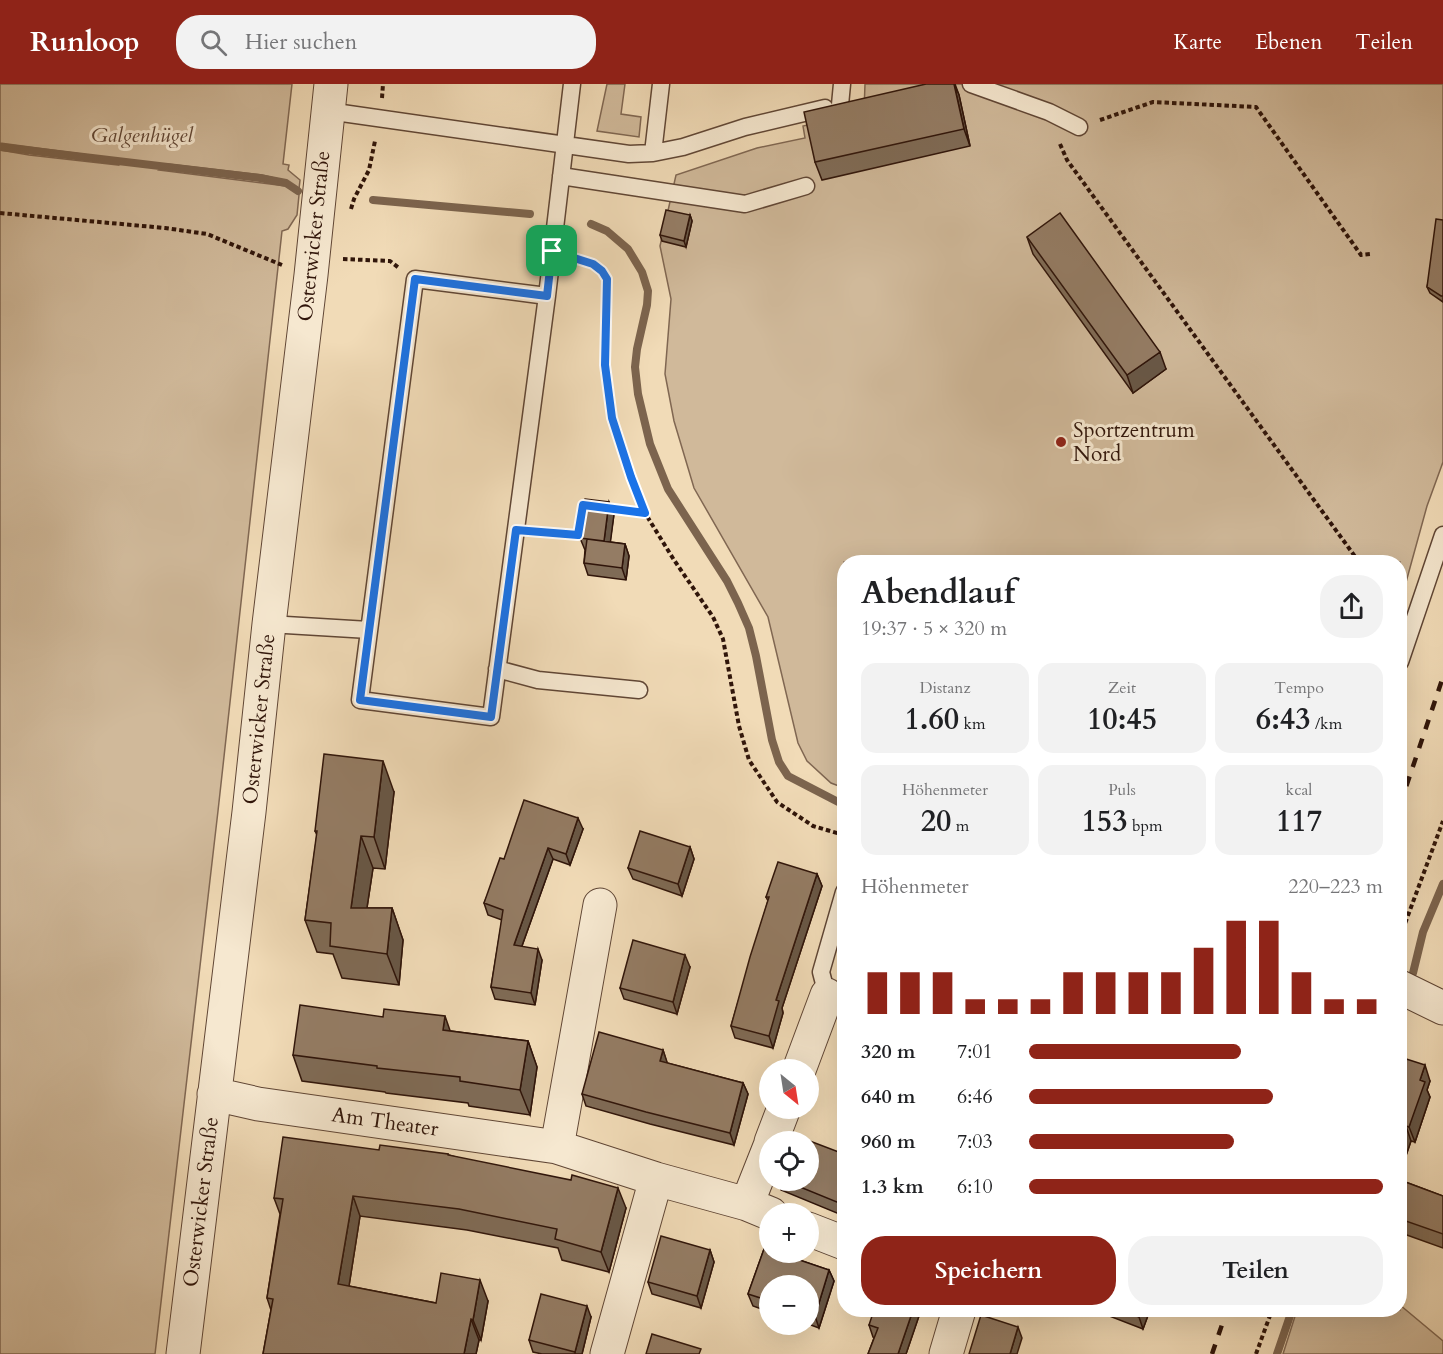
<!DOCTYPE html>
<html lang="de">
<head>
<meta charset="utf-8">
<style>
	:root { --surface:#fff; --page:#f2f2f2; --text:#202124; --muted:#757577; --accent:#8f2418 }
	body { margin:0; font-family:Cardo,serif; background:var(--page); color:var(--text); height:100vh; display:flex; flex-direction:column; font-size:22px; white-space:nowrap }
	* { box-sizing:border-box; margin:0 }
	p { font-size:20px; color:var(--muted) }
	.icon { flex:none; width:33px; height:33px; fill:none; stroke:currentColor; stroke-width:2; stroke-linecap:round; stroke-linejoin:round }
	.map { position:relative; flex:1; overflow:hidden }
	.side { position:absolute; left:837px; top:471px; width:570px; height:762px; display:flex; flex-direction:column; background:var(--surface); border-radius:24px; box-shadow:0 6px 24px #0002 }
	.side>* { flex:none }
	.needle { width:39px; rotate:150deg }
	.buttons { position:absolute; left:759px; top:975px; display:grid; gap:12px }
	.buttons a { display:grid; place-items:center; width:60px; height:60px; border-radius:50%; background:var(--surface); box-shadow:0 6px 24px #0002; font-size:30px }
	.pin { position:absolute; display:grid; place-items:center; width:51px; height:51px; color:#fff; margin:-26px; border-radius:12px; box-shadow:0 3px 9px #0006 }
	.round { display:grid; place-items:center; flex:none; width:63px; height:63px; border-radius:24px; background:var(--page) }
	.summary { display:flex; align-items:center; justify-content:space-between; height:102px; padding:0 24px }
	h1 { font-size:33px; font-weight:800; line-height:45px }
	.metrics { display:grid; grid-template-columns:repeat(3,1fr); gap:9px; height:102px; padding:6px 24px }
	.metrics div { display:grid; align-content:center; border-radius:15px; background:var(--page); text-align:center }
	.metrics b { font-size:30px; font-weight:800 }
	.metrics small { font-size:16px; font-weight:400 }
	.metrics p { font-size:16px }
	.chart { height:168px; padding:12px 24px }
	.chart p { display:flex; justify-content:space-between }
	.chart svg { width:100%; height:108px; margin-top:6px; stroke:var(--accent); stroke-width:6 }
	.primary-button { display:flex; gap:12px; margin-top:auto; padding:12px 24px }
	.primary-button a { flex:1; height:69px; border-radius:24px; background:var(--accent); color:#fff; font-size:24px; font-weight:800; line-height:69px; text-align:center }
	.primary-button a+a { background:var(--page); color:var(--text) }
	ul { padding:0 24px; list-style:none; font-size:20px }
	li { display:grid; grid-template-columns:96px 72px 1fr; align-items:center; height:45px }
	li i { height:15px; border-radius:8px; background:var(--accent) }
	header { display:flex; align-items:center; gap:36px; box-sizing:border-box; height:84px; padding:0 30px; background:var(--accent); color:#fff }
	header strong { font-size:28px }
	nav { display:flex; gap:33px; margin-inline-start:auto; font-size:21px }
	.search { width:420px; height:54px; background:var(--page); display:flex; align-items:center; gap:15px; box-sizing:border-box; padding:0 21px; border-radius:24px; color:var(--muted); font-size:22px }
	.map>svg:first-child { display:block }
	.green { fill:#d0b99a; stroke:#806752; stroke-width:1.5 }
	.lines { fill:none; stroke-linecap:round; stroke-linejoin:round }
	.stream { stroke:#7c644e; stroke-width:8 }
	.service-casing { stroke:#604635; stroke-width:19 }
	.minor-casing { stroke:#604635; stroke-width:35 }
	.path { stroke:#30150a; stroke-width:4; stroke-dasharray:4.5 3; stroke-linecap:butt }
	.service { stroke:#f6e8d0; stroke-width:16 }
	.minor { stroke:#f6e8d0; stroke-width:33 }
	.rail { stroke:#30150a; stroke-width:4.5; stroke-dasharray:10 10; stroke-linecap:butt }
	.wall { fill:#7f6b56; stroke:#30150a; stroke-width:1.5 }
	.shaded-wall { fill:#685746; stroke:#30150a; stroke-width:1.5 }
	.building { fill:#947c64; stroke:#30150a; stroke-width:1.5 }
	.route-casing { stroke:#fff; stroke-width:12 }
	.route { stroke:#1a73e8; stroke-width:8 }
	.poi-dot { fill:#8f2418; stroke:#f6e8d0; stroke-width:2 }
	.labels { text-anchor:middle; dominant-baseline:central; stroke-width:6; stroke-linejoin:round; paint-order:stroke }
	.park-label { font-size:21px; font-style:italic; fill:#604635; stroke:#f6e8d0 }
	.street-label { font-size:21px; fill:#30150a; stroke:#f6e8d0 }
	.poi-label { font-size:21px; fill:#30150a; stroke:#f6e8d0; text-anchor:start }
</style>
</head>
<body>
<header>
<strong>Runloop</strong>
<div class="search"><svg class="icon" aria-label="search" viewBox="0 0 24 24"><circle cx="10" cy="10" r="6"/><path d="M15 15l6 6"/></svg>Hier suchen</div>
<nav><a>Karte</a><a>Ebenen</a><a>Teilen</a></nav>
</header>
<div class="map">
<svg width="1443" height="1270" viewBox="0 0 1443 1270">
	<rect width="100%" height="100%" fill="#f1dbb7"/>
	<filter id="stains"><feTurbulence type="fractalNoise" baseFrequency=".00333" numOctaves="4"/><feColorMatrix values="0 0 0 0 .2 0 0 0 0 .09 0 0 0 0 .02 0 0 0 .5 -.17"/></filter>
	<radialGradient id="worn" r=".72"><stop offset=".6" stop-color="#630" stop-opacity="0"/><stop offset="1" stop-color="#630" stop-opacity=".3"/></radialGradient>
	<!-- green -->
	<path class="green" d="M 0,0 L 292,0 L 283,80 L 289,81 L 288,86 L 300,96 L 299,105 L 296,105 L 287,97 L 262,91 L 168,80 L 159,86 L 286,102 L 299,111 L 297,131 L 288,145 L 282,147 L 218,727 L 155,1270 L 0,1270 L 0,66 L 29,71 L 118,81 L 111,74 L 0,59 Z
		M 607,0 L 625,0 L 621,30 L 641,33 L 639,53 L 597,47 Z
		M 865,0 L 1443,0 L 1443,378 L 1427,422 L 1400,520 L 1400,478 L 844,478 L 844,704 L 831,699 L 807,677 L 798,659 L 768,533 L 694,404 L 674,337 L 665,290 L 671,215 L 660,162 L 676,91 L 757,64 L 805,54 L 803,42 L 864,28 Z
		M 1400,1221 L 1443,1257 L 1443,1270 L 1283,1270 L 1297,1226 L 1400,1226 Z"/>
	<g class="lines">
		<!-- stream -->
		<path class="stream" d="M 0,63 L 260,94 L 286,99 L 298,107
			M 373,116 L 530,130
			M 591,140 L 607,147 L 628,165 L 642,188 L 648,207 L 647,221 L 637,265 L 635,283 L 638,310 L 650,360 L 668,405 L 727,497 L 738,519 L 749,544 L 756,572 L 772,656 L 779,678 L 788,692 L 844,721
			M 1413,889 L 1423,848 L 1443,800
			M 1277,1270 L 1292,1226"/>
		<defs>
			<path id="service" d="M 971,0 L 1049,28 L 1079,43
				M 840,21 L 842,0
				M 328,27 L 629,70 L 653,69 L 683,63 L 745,43 L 825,24
				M 653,69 L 661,0
				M 561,92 L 745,120 L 806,102
				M 415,195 L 547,212 L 491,633 L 360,616 Z
				M 547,212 L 572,0
				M 269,540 L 369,546
				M 1400,578 L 1443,451
				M 497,585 L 538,596 L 639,606
				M 827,911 L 821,888 L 844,808"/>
			<path id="minor" d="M 1400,903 L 1443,924
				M 799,986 L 827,911
				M 214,1010 L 258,1020 L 557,1063 L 656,1095 L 747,1120 L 771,1130
				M 771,1058 L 784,1024
				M 557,1063 L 600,821
				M 747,1120 L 770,1062
				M 808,1145 L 844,1159
				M 183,1270 L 249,728 L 269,540 L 311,191 L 331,0
				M 607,1270 L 656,1095
				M 946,1270 L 959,1226"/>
		</defs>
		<!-- service casing -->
		<use href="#service" class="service-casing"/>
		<!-- minor casing -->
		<use href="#minor" class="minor-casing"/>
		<!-- path -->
		<path class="path" d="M 382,14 L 383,0
			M 1100,36 L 1153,18 L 1256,23 L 1361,171 L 1370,170
			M 1060,60 L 1067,76 L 1359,478
			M 351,125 L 354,115 L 369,86 L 375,57
			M 0,129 L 165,144 L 207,150 L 282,181
			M 574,174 C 590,179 598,180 607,195 L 605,281 L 612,334 L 631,393 L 645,429 L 674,476 L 713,533 L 723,555 L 739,642 L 749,676 L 777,718 L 813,742 L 844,751
			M 343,175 L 390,177 L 399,184
			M 608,424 L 645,429
			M 537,447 L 578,451 L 583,421 L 588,422
			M 1400,853 L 1443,737
			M 1256,1270 L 1272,1226"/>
		<!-- service -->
		<use href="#service" class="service"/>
		<!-- minor -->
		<use href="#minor" class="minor"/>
		<!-- rail -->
		<path class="rail" d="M 1400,721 L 1443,593
			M 1212,1270 L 1227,1226"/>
	</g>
	<!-- wall -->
	<path class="wall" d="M 926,0 L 955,0 L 959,11 L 970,62 L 822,96 L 815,78 Z
		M 690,131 L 692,137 L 686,163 L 662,157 L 660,151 Z
		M 1443,136 L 1443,218 L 1430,209 L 1427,203 Z
		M 1027,153 L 1166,285 L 1133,309 L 1033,170 Z
		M 614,430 L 610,458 L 625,460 L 629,472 L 626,496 L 588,491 L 584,479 L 585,466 L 580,454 Z
		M 394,708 L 385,785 L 373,784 L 367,824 L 392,824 L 403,856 L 399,901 L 342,894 L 333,870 L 317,868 L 305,836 L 317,751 L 315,747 Z
		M 583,745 L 570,781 L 553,775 L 522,862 L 542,876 L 535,921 L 495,915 L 491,903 L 502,836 L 488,831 L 484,819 L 504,775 Z
		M 690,763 L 694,775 L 682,812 L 633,795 L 628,784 Z
		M 817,790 L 822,802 L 782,924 L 783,929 L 773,964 L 735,954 L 731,942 L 768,817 L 766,813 Z
		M 690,883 L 677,930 L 624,915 L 620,904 Z
		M 451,947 L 528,957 L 537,983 L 530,1031 L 469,1022 L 468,1019 L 386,1009 L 385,1008 L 302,997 L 293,971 Z
		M 663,966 L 667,979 L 743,999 L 748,1010 L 734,1061 L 650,1040 L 586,1022 L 582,1010 Z
		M 844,966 L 844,993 L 843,992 L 839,980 Z
		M 1400,973 L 1430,997 L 1427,1006 L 1430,1013 L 1415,1058 L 1411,1057 L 1400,1089 Z
		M 448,1070 L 449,1071 L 626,1124 L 609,1188 L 562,1176 L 558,1164 L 467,1146 L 360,1132 L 349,1202 L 436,1219 L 488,1217 L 481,1256 L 479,1256 L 476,1270 L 263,1270 L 271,1226 L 267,1214 L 280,1130 L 274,1114 Z
		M 844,1070 L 844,1132 L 781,1106 L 778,1096 L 808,1096 Z
		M 1400,1096 L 1443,1112 L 1443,1164 L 1404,1150 L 1400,1159 Z
		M 764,1165 L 770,1166 L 770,1168 L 776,1168 L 829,1186 L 834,1197 L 819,1244 L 808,1240 L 808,1202 L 770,1202 L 770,1228 L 753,1222 L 748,1210 Z
		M 710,1166 L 714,1178 L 701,1224 L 652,1210 L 648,1198 Z
		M 921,1226 L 906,1270 L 868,1270 L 874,1254 L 873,1253 L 869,1241 Z
		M 1102,1226 L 1150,1226 L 1143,1245 L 1104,1230 Z
		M 591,1233 L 582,1270 L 542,1270 L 533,1268 L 529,1256 Z"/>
	<!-- shaded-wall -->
	<path class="shaded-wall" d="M 954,0 L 959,11 L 970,62 L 964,45 Z
		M 690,131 L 692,137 L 686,163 L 684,157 Z
		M 1160,268 L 1166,285 L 1133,309 L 1127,291 Z
		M 609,418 L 614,430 L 609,469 L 604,457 Z
		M 625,460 L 629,472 L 626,496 L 622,484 Z
		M 383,677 L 394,708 L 385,785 L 374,753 Z
		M 578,734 L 583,745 L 570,781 L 566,770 Z
		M 361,752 L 373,784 L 362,856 L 351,824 Z
		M 690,763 L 694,775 L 682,812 L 678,800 Z
		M 548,764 L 553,775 L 518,873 L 514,861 Z
		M 817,790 L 822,802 L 782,924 L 783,929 L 773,964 L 769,952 L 776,916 Z
		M 392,824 L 403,856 L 399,901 L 387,870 Z
		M 538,865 L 542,876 L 535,921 L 531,909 Z
		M 685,871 L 690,883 L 677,930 L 673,918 Z
		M 445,932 L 454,958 L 443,946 Z
		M 528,957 L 537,983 L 530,1031 L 520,1006 Z
		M 663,966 L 667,978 L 664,989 L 660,977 Z
		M 1425,981 L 1430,997 L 1427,1006 L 1430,1013 L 1415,1058 L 1409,1043 L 1420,996 Z
		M 743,999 L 748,1010 L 734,1061 L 730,1049 Z
		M 1406,1042 L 1411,1057 L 1400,1089 L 1400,1059 Z
		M 618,1104 L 626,1124 L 609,1188 L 601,1168 Z
		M 353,1112 L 360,1132 L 346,1221 L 338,1200 Z
		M 1400,1138 L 1404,1150 L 1400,1159 Z
		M 710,1166 L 714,1178 L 701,1224 L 697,1212 Z
		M 829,1186 L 834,1197 L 819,1244 L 815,1232 Z
		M 480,1196 L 488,1217 L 481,1256 L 473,1236 Z
		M 587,1222 L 591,1233 L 582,1270 L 575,1270 L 575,1268 Z
		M 913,1226 L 921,1226 L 906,1270 L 898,1270 Z
		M 1141,1226 L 1150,1226 L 1143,1245 L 1139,1233 Z
		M 471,1235 L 479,1256 L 476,1270 L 464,1270 Z
		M 1018,1243 L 1022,1254 L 1017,1270 L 1010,1270 Z"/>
	<!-- building -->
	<path class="building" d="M 926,0 L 954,0 L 964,45 L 815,78 L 804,28 Z
		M 666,126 L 690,131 L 684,157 L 660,151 Z
		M 1060,129 L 1160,268 L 1127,291 L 1027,153 Z
		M 1436,135 L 1443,136 L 1443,212 L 1441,212 L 1427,203 Z
		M 585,415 L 609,418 L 604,457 L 580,454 Z
		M 587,455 L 625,460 L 622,484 L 584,479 Z
		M 324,670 L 383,677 L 374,753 L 361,752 L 351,824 L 392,824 L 387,870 L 330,862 L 331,839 L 305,836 L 317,747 L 315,747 Z
		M 524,716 L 578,734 L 566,770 L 548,764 L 514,861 L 538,865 L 531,909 L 491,903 L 503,826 L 484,819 L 500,774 L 504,775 Z
		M 640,747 L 690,763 L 678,800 L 628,784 Z
		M 778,778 L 817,790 L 776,916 L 779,917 L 769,952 L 731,942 L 750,873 L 769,813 L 766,813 Z
		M 633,856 L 685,871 L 673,918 L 620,904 Z
		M 300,921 L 383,933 L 384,925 L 445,932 L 443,946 L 528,957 L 520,1006 L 460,997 L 460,993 L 377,984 L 377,982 L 293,971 Z
		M 599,948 L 663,966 L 660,977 L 743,999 L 730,1049 L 646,1028 L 582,1010 Z
		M 844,966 L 844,982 L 839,980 Z
		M 1400,973 L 1425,981 L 1420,996 L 1425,998 L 1409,1043 L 1406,1042 L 1400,1059 Z
		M 794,1051 L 844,1070 L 844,1121 L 783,1096 L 808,1096 L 808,1058 L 791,1058 Z
		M 283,1053 L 379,1066 L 380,1061 L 448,1070 L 448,1071 L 571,1096 L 572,1091 L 618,1104 L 601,1168 L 555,1155 L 557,1145 L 459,1125 L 353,1112 L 338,1200 L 436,1219 L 441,1189 L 480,1196 L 473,1236 L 471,1235 L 464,1270 L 263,1270 L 273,1215 L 267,1214 L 283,1115 L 274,1114 Z
		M 1400,1096 L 1443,1112 L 1443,1150 L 1400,1135 Z
		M 661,1152 L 710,1166 L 697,1212 L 648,1198 Z
		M 764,1165 L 770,1166 L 770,1168 L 776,1168 L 829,1186 L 815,1232 L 808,1230 L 808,1202 L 770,1202 L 770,1217 L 748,1210 Z
		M 541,1210 L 587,1222 L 575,1268 L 529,1256 Z
		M 874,1226 L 913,1226 L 898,1270 L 868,1270 L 878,1244 L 869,1241 Z
		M 1119,1226 L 1141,1226 L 1139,1233 Z
		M 981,1231 L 1018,1243 L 1010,1270 L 969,1270 Z
		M 652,1250 L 701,1265 L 699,1270 L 646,1270 Z"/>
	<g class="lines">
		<defs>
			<path id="route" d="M 552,167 L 593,180 L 602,187 L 607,195 L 605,281 L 612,334 L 631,393 L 645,429 L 583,421 L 578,451 L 516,446 L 491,633 L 360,616 L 415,195 L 547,212 Z"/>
		</defs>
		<!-- route casing -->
		<use href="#route" class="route-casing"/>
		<!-- route -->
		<use href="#route" class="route"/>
	</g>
	<!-- markers -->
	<circle class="poi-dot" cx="1061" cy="358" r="6"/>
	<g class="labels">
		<!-- park labels -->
		<g class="park-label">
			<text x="142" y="51">Galgenhügel</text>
		</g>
		<!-- street labels -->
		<g class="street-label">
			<text transform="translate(314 152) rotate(-84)">Osterwicker Straße</text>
			<text transform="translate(259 635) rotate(-84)">Osterwicker Straße</text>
			<text transform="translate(385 1038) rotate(8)">Am Theater</text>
			<text transform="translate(201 1118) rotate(-83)">Osterwicker Straße</text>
		</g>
		<!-- poi labels -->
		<g class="poi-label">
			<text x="1073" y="346">Sportzentrum<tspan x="1073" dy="24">Nord</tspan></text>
		</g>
	</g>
	<rect width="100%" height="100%" filter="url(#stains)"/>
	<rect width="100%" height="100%" fill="url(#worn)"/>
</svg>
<div class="buttons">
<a><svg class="needle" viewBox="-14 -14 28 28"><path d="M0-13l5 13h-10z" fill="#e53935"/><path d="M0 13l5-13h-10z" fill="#757577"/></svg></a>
<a><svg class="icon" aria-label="locate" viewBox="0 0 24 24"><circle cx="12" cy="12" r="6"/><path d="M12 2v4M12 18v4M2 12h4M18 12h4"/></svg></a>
<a>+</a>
<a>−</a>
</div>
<div class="pin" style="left:552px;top:167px;background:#1e9e55"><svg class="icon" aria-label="arrive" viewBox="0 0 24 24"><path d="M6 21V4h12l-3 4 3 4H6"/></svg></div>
<section class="side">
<div class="summary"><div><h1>Abendlauf</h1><p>19:37 · 5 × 320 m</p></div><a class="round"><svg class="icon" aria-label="share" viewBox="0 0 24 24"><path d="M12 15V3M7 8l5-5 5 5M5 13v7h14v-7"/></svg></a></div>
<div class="metrics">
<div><p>Distanz</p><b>1.60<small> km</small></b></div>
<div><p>Zeit</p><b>10:45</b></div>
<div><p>Tempo</p><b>6:43<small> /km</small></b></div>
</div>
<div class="metrics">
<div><p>Höhenmeter</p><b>20<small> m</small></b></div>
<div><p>Puls</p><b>153<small> bpm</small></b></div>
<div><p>kcal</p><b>117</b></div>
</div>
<div class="chart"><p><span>Höhenmeter</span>220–223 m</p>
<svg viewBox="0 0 160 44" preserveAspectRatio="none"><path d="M5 44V27M15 44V27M25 44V27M35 44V38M45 44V38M55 44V38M65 44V27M75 44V27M85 44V27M95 44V27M105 44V17M115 44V6M125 44V6M135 44V27M145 44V38M155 44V38"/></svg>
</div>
<ul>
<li><b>320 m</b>7:01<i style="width:60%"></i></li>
<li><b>640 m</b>6:46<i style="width:69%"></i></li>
<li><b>960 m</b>7:03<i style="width:58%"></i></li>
<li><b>1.3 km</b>6:10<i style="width:100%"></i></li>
</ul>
<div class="primary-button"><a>Speichern</a><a>Teilen</a></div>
</section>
</div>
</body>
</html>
